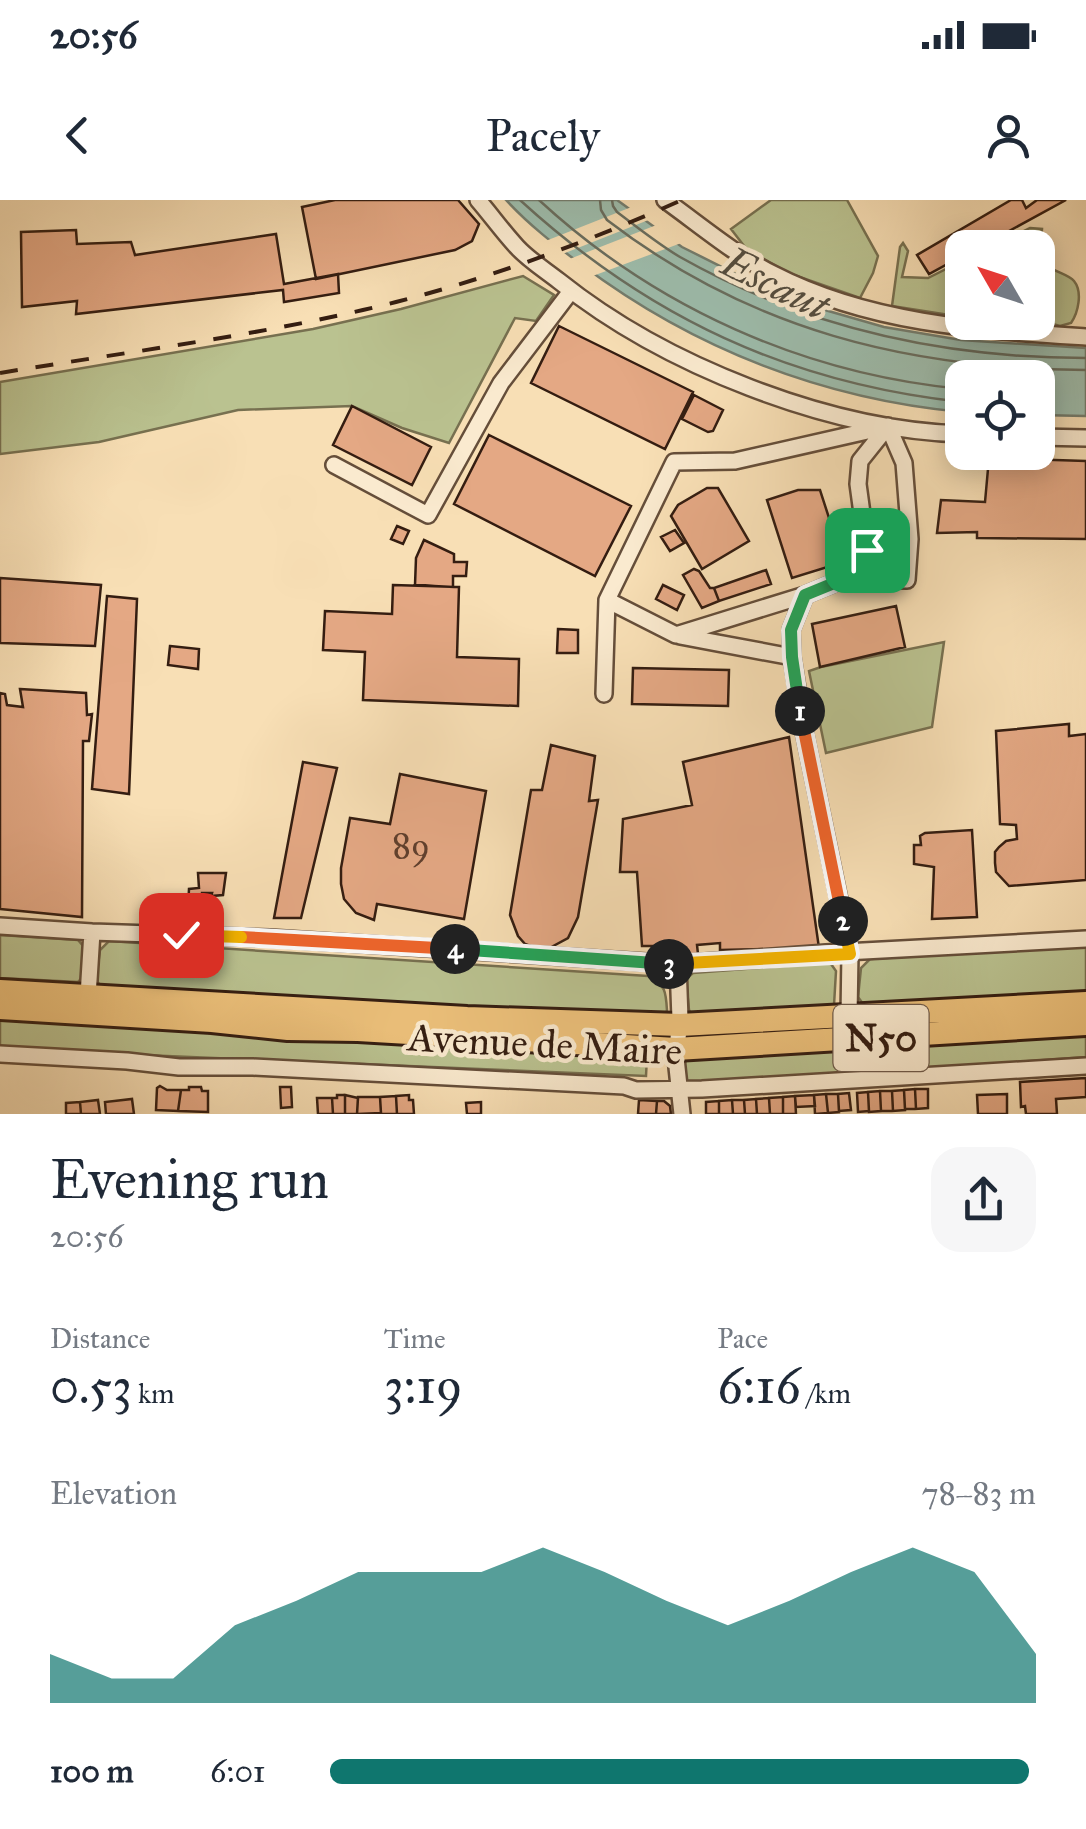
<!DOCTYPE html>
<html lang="en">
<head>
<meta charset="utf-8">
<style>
	:root { --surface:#fff; --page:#f6f6f7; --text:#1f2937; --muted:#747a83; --accent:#0f766e }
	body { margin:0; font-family:"IM FELL Great Primer",serif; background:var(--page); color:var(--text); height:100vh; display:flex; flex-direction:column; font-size:38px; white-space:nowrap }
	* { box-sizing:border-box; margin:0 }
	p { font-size:32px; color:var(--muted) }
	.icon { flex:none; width:55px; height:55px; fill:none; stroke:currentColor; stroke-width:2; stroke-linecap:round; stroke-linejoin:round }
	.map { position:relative; height:914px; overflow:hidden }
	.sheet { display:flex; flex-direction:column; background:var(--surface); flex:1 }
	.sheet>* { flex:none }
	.needle { width:65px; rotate:309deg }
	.buttons { position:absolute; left:945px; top:30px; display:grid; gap:20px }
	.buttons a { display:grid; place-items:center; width:110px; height:110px; border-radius:20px; background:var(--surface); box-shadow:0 5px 25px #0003; font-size:50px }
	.pin { position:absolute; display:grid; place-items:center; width:85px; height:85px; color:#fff; margin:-42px; border-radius:20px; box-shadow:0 5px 15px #0006 }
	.km { position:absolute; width:50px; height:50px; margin:-25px; border-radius:50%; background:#222; color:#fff; font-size:28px; line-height:50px; text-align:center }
	.round { display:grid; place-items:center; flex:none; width:105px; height:105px; border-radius:30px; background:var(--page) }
	.head { display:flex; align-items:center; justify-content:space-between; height:170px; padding:0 50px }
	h1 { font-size:55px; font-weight:600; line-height:75px }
	.figures { display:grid; grid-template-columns:repeat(3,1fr); gap:15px; height:170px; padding:10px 50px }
	.figures div { display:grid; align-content:center }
	.figures b { font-size:50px; font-weight:600 }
	.figures small { font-size:28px; font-weight:400 }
	.figures p { font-size:28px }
	.chart { height:280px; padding:20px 50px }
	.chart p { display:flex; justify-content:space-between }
	.chart svg { width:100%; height:180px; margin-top:10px; fill:var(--accent); opacity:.7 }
	ul { padding:0 50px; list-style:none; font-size:32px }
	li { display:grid; grid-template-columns:160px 120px 1fr; align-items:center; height:75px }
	li i { height:25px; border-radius:12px; background:var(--accent) }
	.status { display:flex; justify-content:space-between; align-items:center; height:70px; padding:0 50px; background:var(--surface); direction:ltr }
	.status svg { height:28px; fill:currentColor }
	header { display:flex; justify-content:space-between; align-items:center; height:130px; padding:0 50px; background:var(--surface); font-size:45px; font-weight:600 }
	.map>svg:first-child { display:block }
	.green { fill:#bac290; stroke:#777050; stroke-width:2.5 }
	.water { fill:#9dbdad; stroke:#737d6f; stroke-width:2.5 }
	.pier { fill:#f8dfb5 }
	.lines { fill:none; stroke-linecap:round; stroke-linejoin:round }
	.shore { stroke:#686d5f; stroke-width:2.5 }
	.building { fill:#e4a884; stroke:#341d11; stroke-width:2.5 }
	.street-casing { stroke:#654e3a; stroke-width:20 }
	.primary-casing { stroke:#341d11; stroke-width:28 }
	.street { stroke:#faeacf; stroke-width:15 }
	.primary { stroke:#ecc07a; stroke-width:22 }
	.rail { stroke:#341d11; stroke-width:4; stroke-dasharray:18 18; stroke-linecap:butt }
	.split-1-casing { stroke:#fff; stroke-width:20 }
	.split-2-casing { stroke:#fff; stroke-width:20 }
	.split-3-casing { stroke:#fff; stroke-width:20 }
	.split-4-casing { stroke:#fff; stroke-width:20 }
	.split-5-casing { stroke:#fff; stroke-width:20 }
	.split-6-casing { stroke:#fff; stroke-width:20 }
	.split-1 { stroke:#22a559; stroke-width:12 }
	.split-2 { stroke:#f0652b; stroke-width:12 }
	.split-3 { stroke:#f5b400; stroke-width:12 }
	.split-4 { stroke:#22a559; stroke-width:12 }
	.split-5 { stroke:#f0652b; stroke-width:12 }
	.split-6 { stroke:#f5b400; stroke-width:12 }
	.labels { text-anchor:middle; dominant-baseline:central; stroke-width:9; stroke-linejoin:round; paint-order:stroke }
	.number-label { font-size:35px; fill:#60402e }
	.shield { fill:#faeacf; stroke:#6f5a4a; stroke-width:2.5 }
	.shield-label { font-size:38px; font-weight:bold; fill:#341d11 }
	.street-label { font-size:40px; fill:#341d11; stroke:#faeacf }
	.water-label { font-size:42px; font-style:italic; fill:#544d40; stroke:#faeacf }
</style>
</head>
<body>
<div class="status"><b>20:56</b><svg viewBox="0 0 49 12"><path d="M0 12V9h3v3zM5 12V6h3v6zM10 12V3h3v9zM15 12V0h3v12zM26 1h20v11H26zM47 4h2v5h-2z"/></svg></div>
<header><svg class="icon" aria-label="back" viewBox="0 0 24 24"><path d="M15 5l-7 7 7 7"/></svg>Pacely<svg class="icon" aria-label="person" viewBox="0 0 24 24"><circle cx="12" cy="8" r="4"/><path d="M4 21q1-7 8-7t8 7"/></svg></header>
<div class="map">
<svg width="1086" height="914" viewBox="0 0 1086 914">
	<rect width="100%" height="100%" fill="#f8dfb5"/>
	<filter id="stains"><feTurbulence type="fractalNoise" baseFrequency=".002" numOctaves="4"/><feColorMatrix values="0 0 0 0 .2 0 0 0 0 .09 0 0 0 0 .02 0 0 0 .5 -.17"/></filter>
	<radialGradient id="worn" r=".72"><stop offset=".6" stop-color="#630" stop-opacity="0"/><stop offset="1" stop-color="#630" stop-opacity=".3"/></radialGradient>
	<!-- green -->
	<path class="green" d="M 771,0 L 847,0 L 878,56 L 873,73 L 860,98 L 791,74 L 748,51 L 731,29 Z
		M 1030,28 L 1042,29 L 1040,53 L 1050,53 L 1051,68 C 1058,73 1069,75 1074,81 C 1083,92 1078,113 1071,123 L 1060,126 L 1038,120 L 1038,48 L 991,47 Z
		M 903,43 L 908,51 L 902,77 L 928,78 L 962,61 L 962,117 L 892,106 L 900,47 Z
		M 523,76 L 554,95 L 536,121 L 515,118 L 449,243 L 402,228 L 352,206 L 238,210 L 99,242 L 0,254 L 0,182 L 313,129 L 401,109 Z
		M 944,442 L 932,527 L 826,553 L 809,471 L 821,467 Z
		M 0,735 L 78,740 L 84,747 L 82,778 L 78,782 L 0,778 Z
		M 109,741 L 648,776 C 666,785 666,792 667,811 L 658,820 L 100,785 L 96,780 L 100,750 Z
		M 1086,746 L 1086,796 L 866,808 L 858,797 L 861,768 L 870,759 Z
		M 824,763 L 831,764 L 836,771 L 834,805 L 828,809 L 695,818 L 689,810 L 686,779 L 693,773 Z
		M 0,819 L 647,856 L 646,876 L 0,849 Z
		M 1086,834 L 1086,857 L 696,885 L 686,881 L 683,864 L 690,857 Z"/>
	<!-- water -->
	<path class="water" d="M 506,0 L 617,0 L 682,47 L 752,82 L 818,108 L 884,127 L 961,140 L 1086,148 L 1086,216 L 1038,215 L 1038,178 L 962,178 L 962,212 C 823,199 694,149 582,65 C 555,45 529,25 506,0 Z"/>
	<!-- pier -->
	<path class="pier" d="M 634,6 L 651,19 L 560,55 L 543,42 Z
		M 659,24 L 684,42 L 590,77 L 567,60 Z"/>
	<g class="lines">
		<!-- shore -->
		<path class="shore" d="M 520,0 C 649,118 789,183 962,202
			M 539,0 C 656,108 804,174 962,189
			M 600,0 L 601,10 L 607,20 C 750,130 908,169 1086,170
			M 612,0 L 613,6 L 617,12 C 637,27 658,44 680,57 C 804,127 943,158 1086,158"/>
	</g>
	<!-- building -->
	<path class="building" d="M 335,0 L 458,0 L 479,24 L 472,41 L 455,50 L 316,79 L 302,7 Z
		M 1011,0 L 1022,0 L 1026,8 L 1037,0 L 1066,0 L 978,48 L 962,48 L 962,56 L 929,74 L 917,55 Z
		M 76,30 L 77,44 L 131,42 L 135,55 L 276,34 L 284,84 L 338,74 L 339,93 L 284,102 L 283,90 L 76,114 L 77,101 L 22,107 L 21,32 Z
		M 559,126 L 693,192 L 665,249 L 531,183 Z
		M 694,195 L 723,210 L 713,231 L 708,232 L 682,219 Z
		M 352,206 L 431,247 L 412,285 L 333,245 Z
		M 489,235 L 631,306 L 595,376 L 454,304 Z
		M 989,258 L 1086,261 L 1086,339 L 977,338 L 977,332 L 937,333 L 941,300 L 985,302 Z
		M 707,288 L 718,288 L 749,341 L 702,369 L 671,316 L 678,305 Z
		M 798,290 L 820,290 L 840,352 L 834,365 L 792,378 L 767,300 Z
		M 397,326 L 409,331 L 403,344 L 391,339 Z
		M 675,330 L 684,343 L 670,351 L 661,337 Z
		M 424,340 L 454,354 L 454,362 L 467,362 L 466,376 L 453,376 L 453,387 L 415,385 L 416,358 Z
		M 694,369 L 699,371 L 710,388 L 714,388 L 719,401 L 702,408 L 683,375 Z
		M 766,370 L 771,384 L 719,401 L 714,388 Z
		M 0,378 L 101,385 L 95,446 L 0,443 Z
		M 393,385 L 459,387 L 457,457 L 519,459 L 518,506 L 363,500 L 365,452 L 323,450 L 325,411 L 392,414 Z
		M 663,385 L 684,395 L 677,410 L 656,399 Z
		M 107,396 L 137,399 L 129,594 L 92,589 Z
		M 896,406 L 905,447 L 820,467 L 812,424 Z
		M 558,429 L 578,430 L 578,453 L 557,453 Z
		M 170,446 L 199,449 L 198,469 L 168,465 Z
		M 633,468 L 729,470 L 728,506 L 632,504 Z
		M 20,489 L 86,493 L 87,515 L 92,514 L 89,541 L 83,541 L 82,717 L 0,709 L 0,493 L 5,494 L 7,505 L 23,507 Z
		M 1069,524 L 1069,536 L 1086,534 L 1086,680 L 1009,686 L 996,672 L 995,663 L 995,652 L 999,647 L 1006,641 L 1017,639 L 1016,625 L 1000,624 L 996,531 Z
		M 789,537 L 819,748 L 720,750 L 720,743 L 697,745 L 698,754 L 661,756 L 659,746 L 642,746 L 637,672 L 620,672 L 623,619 L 692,605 L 683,562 Z
		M 551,545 L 595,556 L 589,601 L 598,600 L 578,717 L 568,738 L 544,751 L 525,744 L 518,736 L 510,715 L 531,590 L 542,590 Z
		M 303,562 L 337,568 L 301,718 L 274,718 Z
		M 400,574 L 486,591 L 464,719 L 377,704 L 374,720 L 356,713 L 344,699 L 341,684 L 341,668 L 350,618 L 390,624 Z
		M 972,630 L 977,717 L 932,719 L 934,667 L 914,664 L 914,645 L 921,645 L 920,636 L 925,633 Z
		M 198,673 L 226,673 L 223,695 L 211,696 L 212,693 L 202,693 L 201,710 L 188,709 L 189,689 L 199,688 Z
		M 1086,878 L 1086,897 L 1056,899 L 1057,914 L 1026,914 L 1025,906 L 1021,907 L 1020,882 Z
		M 160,886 L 167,890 L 181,890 L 178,911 L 156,910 L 157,888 Z
		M 189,887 L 201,887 L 202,891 L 208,891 L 208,912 L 178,911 L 181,890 L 189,890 Z
		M 280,887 L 291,887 L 292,907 L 281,908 Z
		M 915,889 L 916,909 L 905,909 L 904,890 Z
		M 915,889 L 928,889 L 928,908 L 916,909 Z
		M 904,890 L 905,910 L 893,911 L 892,891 Z
		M 880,891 L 892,891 L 893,911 L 881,911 Z
		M 880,891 L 881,911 L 869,912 L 868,892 Z
		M 868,892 L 869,911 L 858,912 L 857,893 Z
		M 849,893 L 851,910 L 839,911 L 838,894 Z
		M 826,894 L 838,894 L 839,912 L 828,913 Z
		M 826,894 L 828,913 L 815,914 L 814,895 Z
		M 1007,894 L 1007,914 L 978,914 L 977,895 Z
		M 337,895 L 345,895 L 345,914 L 333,914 L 332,898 L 337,898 Z
		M 345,895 L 358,898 L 357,914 L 345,914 Z
		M 409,895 L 409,900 L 413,900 L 414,914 L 397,914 L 396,896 Z
		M 814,895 L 815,906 L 796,907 L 795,896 Z
		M 396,896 L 397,914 L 381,914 L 380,897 Z
		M 795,896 L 796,914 L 783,914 L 783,897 Z
		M 358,897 L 380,897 L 381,913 L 357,914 Z
		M 783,897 L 783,914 L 770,914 L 769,898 Z
		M 317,898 L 332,898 L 333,914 L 318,914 Z
		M 769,898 L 770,914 L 757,914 L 756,899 Z
		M 132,899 L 134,914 L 106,914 L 105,902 Z
		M 756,899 L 757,914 L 745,914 L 744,900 Z
		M 98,900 L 100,914 L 81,914 L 80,902 Z
		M 639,900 L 657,901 L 656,914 L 638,914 Z
		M 732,900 L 744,900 L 745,914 L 733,914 Z
		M 732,900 L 733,914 L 719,914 L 719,901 Z
		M 657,901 L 664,901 L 670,906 L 671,914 L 656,914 Z
		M 719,901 L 719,914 L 706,914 L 706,902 Z
		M 80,902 L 81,914 L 66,914 L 66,903 Z
		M 481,902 L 481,914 L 467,914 L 466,903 Z"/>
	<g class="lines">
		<defs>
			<path id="street" d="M 478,0 C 491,15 503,32 517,47 C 529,60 545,70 559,81 C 664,165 828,230 962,234
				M 665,0 C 700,25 734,54 773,74 C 870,124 978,130 1086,137
				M 1038,237 L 1086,238
				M 334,265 L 428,315 L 501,183 L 571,91
				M 867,379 L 867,350 L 858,284 L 860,261 L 888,226
				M 607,400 L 676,435 L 805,395
				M 680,436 L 792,457
				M 604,494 L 607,400 L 674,262 L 735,261 L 885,227
				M 0,726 L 92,732 L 270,738 L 678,764 L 826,753 L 1086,739
				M 678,764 L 680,819 L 676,858 L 682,914
				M 88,796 L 92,732
				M 849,816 L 850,753 L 803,526 L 792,457 L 791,430 L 805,395 L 844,379 L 907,380 L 910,339 L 904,263 L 888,226
				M 0,854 L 127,861 L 179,867 L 253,867 L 624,886 L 636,890 L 702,889 L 1086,866"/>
			<path id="primary" d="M 0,791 L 467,818 L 680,825 L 1086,803
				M 0,808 L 212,821 L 288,829 L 358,830 L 676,849 L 1086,824"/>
		</defs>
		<!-- street casing -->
		<use href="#street" class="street-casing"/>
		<!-- primary casing -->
		<use href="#primary" class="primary-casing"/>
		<!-- street -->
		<use href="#street" class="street"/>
		<!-- primary -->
		<use href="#primary" class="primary"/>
		<!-- rail -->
		<path class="rail" d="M 0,173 C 132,151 266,135 396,102 C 494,77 589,41 682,0"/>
	</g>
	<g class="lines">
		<defs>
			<path id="split-1" d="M 800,511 L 792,457 L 791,430 L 805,395 L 844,379 L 867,379 L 867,350"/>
			<path id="split-2" d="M 800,511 L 843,721"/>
			<path id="split-3" d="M 669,764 L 850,754 L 843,721"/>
			<path id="split-4" d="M 455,749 L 669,764"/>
			<path id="split-5" d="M 241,737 L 455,749"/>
			<path id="split-6" d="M 181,735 L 241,737"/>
		</defs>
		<!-- split-1 casing -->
		<use href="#split-1" class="split-1-casing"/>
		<!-- split-2 casing -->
		<use href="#split-2" class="split-2-casing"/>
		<!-- split-3 casing -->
		<use href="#split-3" class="split-3-casing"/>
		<!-- split-4 casing -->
		<use href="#split-4" class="split-4-casing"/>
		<!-- split-5 casing -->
		<use href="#split-5" class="split-5-casing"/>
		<!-- split-6 casing -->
		<use href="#split-6" class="split-6-casing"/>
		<!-- split-1 -->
		<use href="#split-1" class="split-1"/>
		<!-- split-2 -->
		<use href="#split-2" class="split-2"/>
		<!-- split-3 -->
		<use href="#split-3" class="split-3"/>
		<!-- split-4 -->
		<use href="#split-4" class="split-4"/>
		<!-- split-5 -->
		<use href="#split-5" class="split-5"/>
		<!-- split-6 -->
		<use href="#split-6" class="split-6"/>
	</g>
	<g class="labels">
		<!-- number labels -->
		<g class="number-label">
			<text x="411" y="646">89</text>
		</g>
		<!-- shield labels -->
		<rect class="shield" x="833.5" y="805" width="95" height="66" rx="8"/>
		<g class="shield-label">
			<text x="881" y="838">N50</text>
		</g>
		<!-- street labels -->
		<g class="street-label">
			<text transform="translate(545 844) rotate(3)">Avenue de Maire</text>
		</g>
		<!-- water labels -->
		<g class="water-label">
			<text transform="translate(775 84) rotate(26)">Escaut</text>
		</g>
	</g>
	<rect width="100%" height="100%" filter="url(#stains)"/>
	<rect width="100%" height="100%" fill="url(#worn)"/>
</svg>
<div class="buttons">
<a><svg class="needle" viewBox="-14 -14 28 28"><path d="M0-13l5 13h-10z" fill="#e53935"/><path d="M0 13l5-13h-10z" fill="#747a83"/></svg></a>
<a><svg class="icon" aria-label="locate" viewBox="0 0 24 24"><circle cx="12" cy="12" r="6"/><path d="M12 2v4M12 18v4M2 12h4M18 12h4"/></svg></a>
</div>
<div class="pin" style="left:867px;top:350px;background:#1e9e55"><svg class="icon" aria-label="arrive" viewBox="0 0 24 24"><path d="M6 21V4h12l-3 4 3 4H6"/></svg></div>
<div class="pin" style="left:181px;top:735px;background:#d93025"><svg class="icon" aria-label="check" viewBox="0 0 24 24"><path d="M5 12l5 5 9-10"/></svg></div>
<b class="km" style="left:800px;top:511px">1</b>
<b class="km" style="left:843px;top:721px">2</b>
<b class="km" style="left:669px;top:764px">3</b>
<b class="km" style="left:455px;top:749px">4</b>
</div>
<section class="sheet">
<div class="head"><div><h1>Evening run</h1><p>20:56</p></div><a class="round"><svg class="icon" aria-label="share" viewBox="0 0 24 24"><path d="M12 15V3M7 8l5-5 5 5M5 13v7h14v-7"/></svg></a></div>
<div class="figures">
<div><p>Distance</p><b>0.53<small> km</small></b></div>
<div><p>Time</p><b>3:19</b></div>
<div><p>Pace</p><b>6:16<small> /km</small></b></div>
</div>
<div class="chart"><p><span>Elevation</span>78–83 m</p>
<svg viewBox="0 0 160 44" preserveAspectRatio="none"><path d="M0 44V32L10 38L20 38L30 25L40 19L50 12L60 12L70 12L80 6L90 12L100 19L110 25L120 19L130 12L140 6L150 12L160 32V44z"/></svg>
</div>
<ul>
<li><b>100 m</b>6:01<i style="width:99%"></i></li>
</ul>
</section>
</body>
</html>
